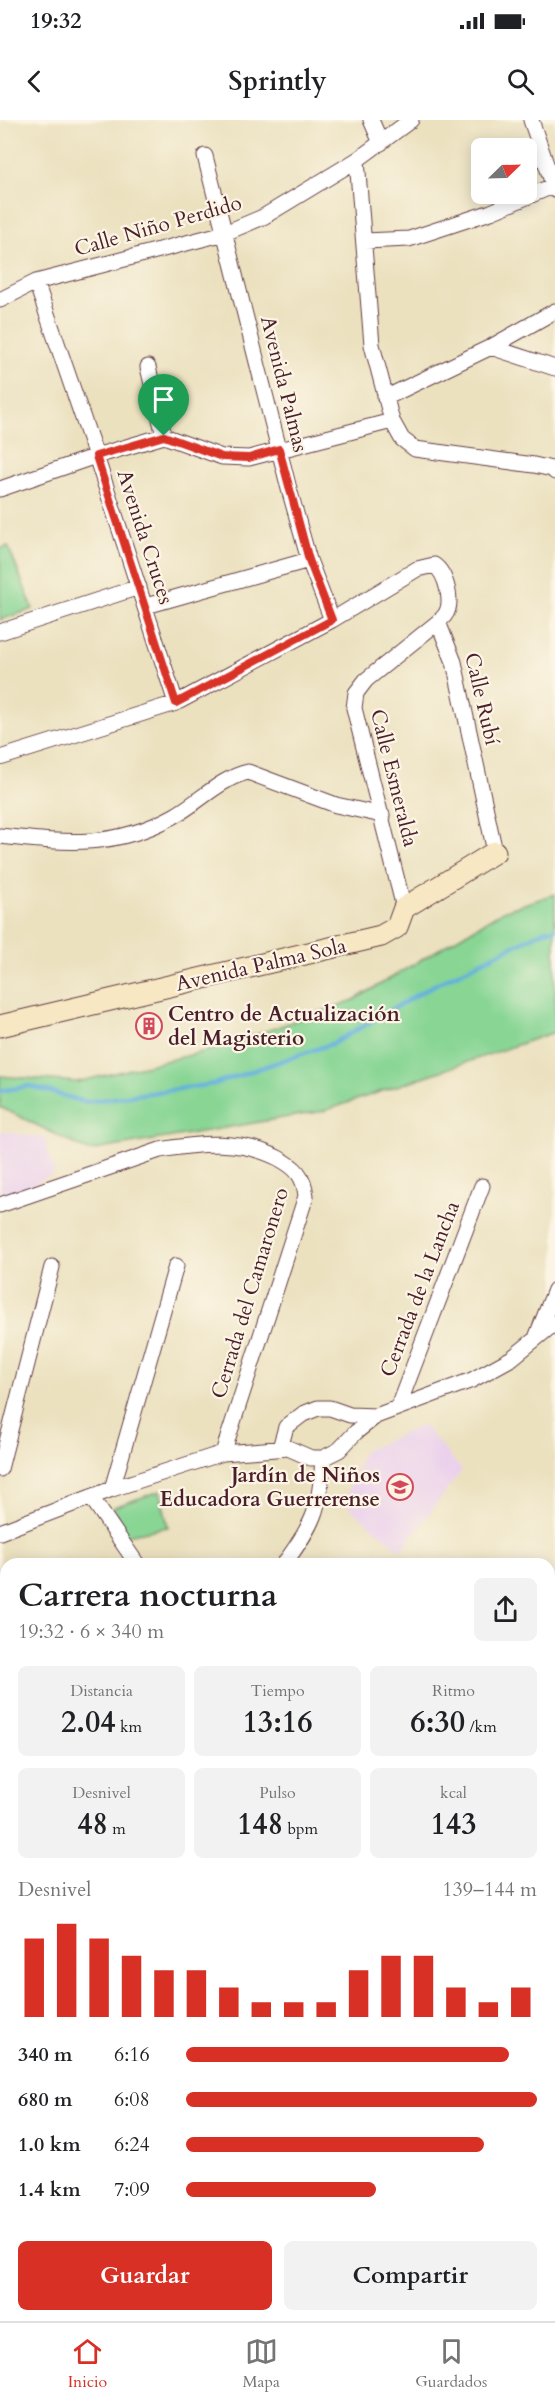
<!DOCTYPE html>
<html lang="es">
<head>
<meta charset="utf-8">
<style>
	:root { --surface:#fff; --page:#f2f2f2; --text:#202124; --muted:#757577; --line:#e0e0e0; --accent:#d93025 }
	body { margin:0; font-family:Cardo,serif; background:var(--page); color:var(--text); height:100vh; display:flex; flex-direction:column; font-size:22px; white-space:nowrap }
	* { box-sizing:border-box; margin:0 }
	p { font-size:20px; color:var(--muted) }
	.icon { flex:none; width:33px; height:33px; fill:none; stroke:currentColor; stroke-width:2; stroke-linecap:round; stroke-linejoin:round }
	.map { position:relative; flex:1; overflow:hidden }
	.side { position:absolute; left:0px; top:1438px; width:555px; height:764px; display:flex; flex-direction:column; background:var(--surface); border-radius:18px 18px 0 0; box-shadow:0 3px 15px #0003 }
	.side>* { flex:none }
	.needle { width:39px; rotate:67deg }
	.fabs { position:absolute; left:471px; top:18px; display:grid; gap:12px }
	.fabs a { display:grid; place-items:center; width:66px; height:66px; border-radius:9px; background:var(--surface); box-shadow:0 3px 15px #0003; font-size:30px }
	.pin { position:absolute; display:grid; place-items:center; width:51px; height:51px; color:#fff; margin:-62px -26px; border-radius:50% 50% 50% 0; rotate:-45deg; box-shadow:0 0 6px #0007 }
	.pin .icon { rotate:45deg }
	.round { display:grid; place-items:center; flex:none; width:63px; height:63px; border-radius:9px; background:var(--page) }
	.head { display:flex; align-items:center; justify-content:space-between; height:102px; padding:0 18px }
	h1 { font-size:33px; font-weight:800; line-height:45px }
	.stats { display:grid; grid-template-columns:repeat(3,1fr); gap:9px; height:102px; padding:6px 18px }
	.stats div { display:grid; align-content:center; border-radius:9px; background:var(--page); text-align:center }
	.stats b { font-size:30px; font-weight:800 }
	.stats small { font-size:16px; font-weight:400 }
	.stats p { font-size:16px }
	.chart { height:168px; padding:12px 18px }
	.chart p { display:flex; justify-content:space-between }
	.chart svg { width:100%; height:108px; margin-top:6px; stroke:var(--accent); stroke-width:6 }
	.cta { display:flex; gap:12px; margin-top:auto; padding:12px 18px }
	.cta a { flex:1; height:69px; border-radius:9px; background:var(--accent); color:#fff; font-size:24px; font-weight:800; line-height:69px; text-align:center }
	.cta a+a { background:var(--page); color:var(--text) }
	ul { padding:0 18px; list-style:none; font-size:20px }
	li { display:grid; grid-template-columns:96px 72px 1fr; align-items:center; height:45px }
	li i { height:15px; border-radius:8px; background:var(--accent) }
	.status { display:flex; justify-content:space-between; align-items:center; height:42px; padding:0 30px; background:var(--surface); direction:ltr }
	.status svg { height:16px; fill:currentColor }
	header { display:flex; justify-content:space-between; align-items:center; height:78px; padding:0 18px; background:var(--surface); font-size:27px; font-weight:800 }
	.menu { display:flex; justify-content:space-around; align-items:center; height:84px; border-top:2px solid var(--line); background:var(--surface); font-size:16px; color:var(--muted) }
	.menu a { display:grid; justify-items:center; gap:3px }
	.menu .active { color:var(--accent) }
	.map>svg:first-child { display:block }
	.built { fill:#ebd1ec }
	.green { fill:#88d594; stroke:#697a60; stroke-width:1.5 }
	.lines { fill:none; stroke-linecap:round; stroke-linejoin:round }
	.stream { stroke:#61b0db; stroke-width:4.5 }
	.street-casing { stroke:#623c41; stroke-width:17 }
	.secondary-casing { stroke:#623c41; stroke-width:23 }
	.street { stroke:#fff; stroke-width:15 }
	.secondary { stroke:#f7e8c3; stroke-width:21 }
	.route-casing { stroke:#fff; stroke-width:12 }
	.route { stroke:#d93025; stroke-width:8 }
	.labels { text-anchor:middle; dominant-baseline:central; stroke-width:4.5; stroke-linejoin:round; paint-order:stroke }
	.street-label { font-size:21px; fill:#4a1f2b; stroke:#fcf5e5 }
	.poi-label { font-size:21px; font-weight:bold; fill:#4a1f2b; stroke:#fcf5e5; text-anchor:start }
</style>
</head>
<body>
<div class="status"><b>19:32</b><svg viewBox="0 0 49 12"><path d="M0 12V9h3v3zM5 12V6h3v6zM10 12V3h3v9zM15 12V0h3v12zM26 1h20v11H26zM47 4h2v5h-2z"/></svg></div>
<header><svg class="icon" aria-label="back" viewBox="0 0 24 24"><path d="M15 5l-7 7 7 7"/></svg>Sprintly<svg class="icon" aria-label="search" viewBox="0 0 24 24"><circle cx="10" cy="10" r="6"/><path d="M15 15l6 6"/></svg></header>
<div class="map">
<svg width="555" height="2201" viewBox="0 0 555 2201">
	<rect width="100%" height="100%" fill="#fcf5e5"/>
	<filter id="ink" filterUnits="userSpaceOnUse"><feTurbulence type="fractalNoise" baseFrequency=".0167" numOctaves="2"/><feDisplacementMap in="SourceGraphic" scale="12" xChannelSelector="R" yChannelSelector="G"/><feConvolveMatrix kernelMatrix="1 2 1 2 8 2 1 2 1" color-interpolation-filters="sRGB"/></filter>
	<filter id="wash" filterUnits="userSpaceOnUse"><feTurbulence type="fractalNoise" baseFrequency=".008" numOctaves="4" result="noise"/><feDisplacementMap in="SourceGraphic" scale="24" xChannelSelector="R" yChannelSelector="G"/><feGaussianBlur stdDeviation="1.35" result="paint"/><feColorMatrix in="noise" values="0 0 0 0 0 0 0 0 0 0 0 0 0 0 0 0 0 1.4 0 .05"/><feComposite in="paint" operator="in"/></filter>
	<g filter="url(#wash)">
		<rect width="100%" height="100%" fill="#ebe1bf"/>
		<!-- built -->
		<path class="built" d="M 0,1011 L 44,1018 L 55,1053 L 0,1082 Z
			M 423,1305 L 462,1350 L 401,1431 L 344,1383 L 363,1331 Z"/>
		<!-- green -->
		<path class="green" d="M 8,426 L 33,489 L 0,500 L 0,429 Z
			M 555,774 L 555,912 L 324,991 L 89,1031 L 0,987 L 0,956 L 77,962 L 215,929 L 354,880 L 503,791 Z
			M 160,1371 L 168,1407 L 122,1416 L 114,1387 Z"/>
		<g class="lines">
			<!-- stream -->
			<path class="stream" d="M 0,971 L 30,966 L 85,982 L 214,964 L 334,923 L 434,865 L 544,811 L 555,809"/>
		</g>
	</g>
	<g filter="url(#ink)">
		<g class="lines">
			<defs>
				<path id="street" d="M 371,0 L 381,23
					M 531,0 L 555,70
					M 205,36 L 289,369 L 309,440 L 332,500
					M 357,40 L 372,225 L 392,301 L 402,319 L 415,329 L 534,345 L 552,349 L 555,352
					M 365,121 L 409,119 L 491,92 L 555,65
					M 36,162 L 96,336 L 176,583
					M 0,180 L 36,162 L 225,113 L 263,97 L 357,40 L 411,0
					M 491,227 L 555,248
					M 148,247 L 164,316
					M 385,278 L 491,227 L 555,191
					M 0,369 L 96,336 L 164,316 L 222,337 L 249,338 L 392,301
					M 146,486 L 309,440
					M 0,512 L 139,467
					M 0,638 L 176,583 L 332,500 L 417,449 L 434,445 C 446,453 454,483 445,495 C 443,498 440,500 438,502 L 454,542 L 495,732
					M 0,716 C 66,723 114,729 174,696 C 199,682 221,658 248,652 L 336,685 L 382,695
					M 404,788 L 354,588 L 356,573 L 366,560 L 438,502
					M 0,1085 L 160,1030 C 200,1023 241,1019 278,1038 C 295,1047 304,1055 306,1076 L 223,1333
					M 536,1218 L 555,1170
					M 398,1287 L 482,1066
					M 280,1328 L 286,1307 L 303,1294 L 318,1288 L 330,1288 L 350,1295 L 376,1296
					M 0,1349 L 52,1147
					M 112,1369 L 176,1146
					M 91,1377 L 137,1444
					M 0,1412 L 112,1369 L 223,1333 L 288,1328 L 311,1338 L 323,1338 L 339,1330 L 356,1312 L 376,1296 L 472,1260 L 512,1238 L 555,1203
					M 284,1444 C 314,1403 320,1390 323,1338
					M 549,1461 L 555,1464
					M 0,1763 L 6,1763
					M 0,1782 L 6,1783
					M 549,1802 L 555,1800
					M 0,1883 L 6,1883
					M 549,1946 L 555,1950
					M 0,1959 L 6,1959
					M 549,2042 L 555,2036
					M 0,2045 L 6,2045
					M 4,2139 L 6,2146
					M 22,2196 L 24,2201
					M 80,2196 L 82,2201
					M 172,2196 L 172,2201"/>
				<path id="secondary" d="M 0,906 L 381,816 L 397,807 L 404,788 L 495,732"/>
			</defs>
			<!-- street casing -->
			<use href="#street" class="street-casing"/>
			<!-- secondary casing -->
			<use href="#secondary" class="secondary-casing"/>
			<!-- street -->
			<use href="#street" class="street"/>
			<!-- secondary -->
			<use href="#secondary" class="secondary"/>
		</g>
	</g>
	<g class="lines" filter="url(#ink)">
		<defs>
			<path id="route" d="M 164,316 L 222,337 L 249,338 L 279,329 L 309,440 L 332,500 L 176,583 L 96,336 Z"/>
		</defs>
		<!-- route casing -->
		<use href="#route" class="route-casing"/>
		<!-- route -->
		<use href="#route" class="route"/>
	</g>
	<!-- icons -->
	<defs>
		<symbol id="building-ring" viewBox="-11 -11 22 22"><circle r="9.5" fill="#fcf5e5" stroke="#d1495b" stroke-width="1.5"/><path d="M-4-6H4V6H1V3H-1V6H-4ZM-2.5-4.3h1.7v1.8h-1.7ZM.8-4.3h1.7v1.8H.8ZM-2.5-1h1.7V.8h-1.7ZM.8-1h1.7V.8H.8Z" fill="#d1495b"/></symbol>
		<symbol id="school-ring" viewBox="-11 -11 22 22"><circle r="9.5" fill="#fcf5e5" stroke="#d1495b" stroke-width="1.5"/><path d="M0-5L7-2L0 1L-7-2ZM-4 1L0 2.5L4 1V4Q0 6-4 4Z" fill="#d1495b"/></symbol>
	</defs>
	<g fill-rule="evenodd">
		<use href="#building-ring" x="134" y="891" width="30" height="30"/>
		<use href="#school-ring" x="385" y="1352" width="30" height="30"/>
	</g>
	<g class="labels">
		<!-- street labels -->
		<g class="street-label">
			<text transform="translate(158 106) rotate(-16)">Calle Niño Perdido</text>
			<text transform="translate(284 264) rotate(76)">Avenida Palmas</text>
			<text transform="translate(145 417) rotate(72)">Avenida Cruces</text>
			<text transform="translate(482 579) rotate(77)">Calle Rubí</text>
			<text transform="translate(394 658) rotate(76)">Calle Esmeralda</text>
			<text transform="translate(261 845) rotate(-13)">Avenida Palma Sola</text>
			<text transform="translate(420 1169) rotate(-69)">Cerrada de la Lancha</text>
			<text transform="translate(250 1173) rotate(-73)">Cerrada del Camaronero</text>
		</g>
		<!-- poi labels -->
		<g class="poi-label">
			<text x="168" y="894">Centro de Actualización<tspan x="168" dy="24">del Magisterio</tspan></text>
			<text x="380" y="1355" text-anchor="end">Jardín de Niños<tspan x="380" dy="24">Educadora Guerrerense</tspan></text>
		</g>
	</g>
</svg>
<div class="fabs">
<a><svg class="needle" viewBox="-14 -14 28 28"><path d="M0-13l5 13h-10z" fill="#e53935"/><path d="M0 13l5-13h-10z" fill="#757577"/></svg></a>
</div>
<div class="pin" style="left:164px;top:316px;background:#1e9e55"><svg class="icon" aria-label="arrive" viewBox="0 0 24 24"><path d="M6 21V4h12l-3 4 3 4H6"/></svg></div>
<section class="side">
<div class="head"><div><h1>Carrera nocturna</h1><p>19:32 · 6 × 340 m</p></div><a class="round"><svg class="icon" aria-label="share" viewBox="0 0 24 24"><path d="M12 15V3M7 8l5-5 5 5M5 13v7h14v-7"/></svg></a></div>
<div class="stats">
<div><p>Distancia</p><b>2.04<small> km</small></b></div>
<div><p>Tiempo</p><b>13:16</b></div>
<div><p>Ritmo</p><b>6:30<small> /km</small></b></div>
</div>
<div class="stats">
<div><p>Desnivel</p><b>48<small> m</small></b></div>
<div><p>Pulso</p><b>148<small> bpm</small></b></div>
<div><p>kcal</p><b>143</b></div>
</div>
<div class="chart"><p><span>Desnivel</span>139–144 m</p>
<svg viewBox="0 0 160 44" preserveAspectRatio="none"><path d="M5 44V12M15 44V6M25 44V12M35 44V19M45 44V25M55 44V25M65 44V32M75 44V38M85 44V38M95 44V38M105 44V25M115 44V19M125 44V19M135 44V32M145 44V38M155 44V32"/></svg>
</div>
<ul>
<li><b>340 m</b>6:16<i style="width:92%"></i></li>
<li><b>680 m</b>6:08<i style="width:100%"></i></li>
<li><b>1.0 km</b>6:24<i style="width:85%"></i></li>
<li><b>1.4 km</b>7:09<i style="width:54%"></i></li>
</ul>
<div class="cta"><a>Guardar</a><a>Compartir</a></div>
</section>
</div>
<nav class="menu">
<a class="active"><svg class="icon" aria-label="home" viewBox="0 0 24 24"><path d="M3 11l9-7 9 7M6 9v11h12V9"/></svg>Inicio</a>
<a><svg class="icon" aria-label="map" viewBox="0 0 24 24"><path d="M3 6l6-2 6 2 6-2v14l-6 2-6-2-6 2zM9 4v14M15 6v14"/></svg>Mapa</a>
<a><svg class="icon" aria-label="saved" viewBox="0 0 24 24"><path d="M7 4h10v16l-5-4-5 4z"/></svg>Guardados</a>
</nav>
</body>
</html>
